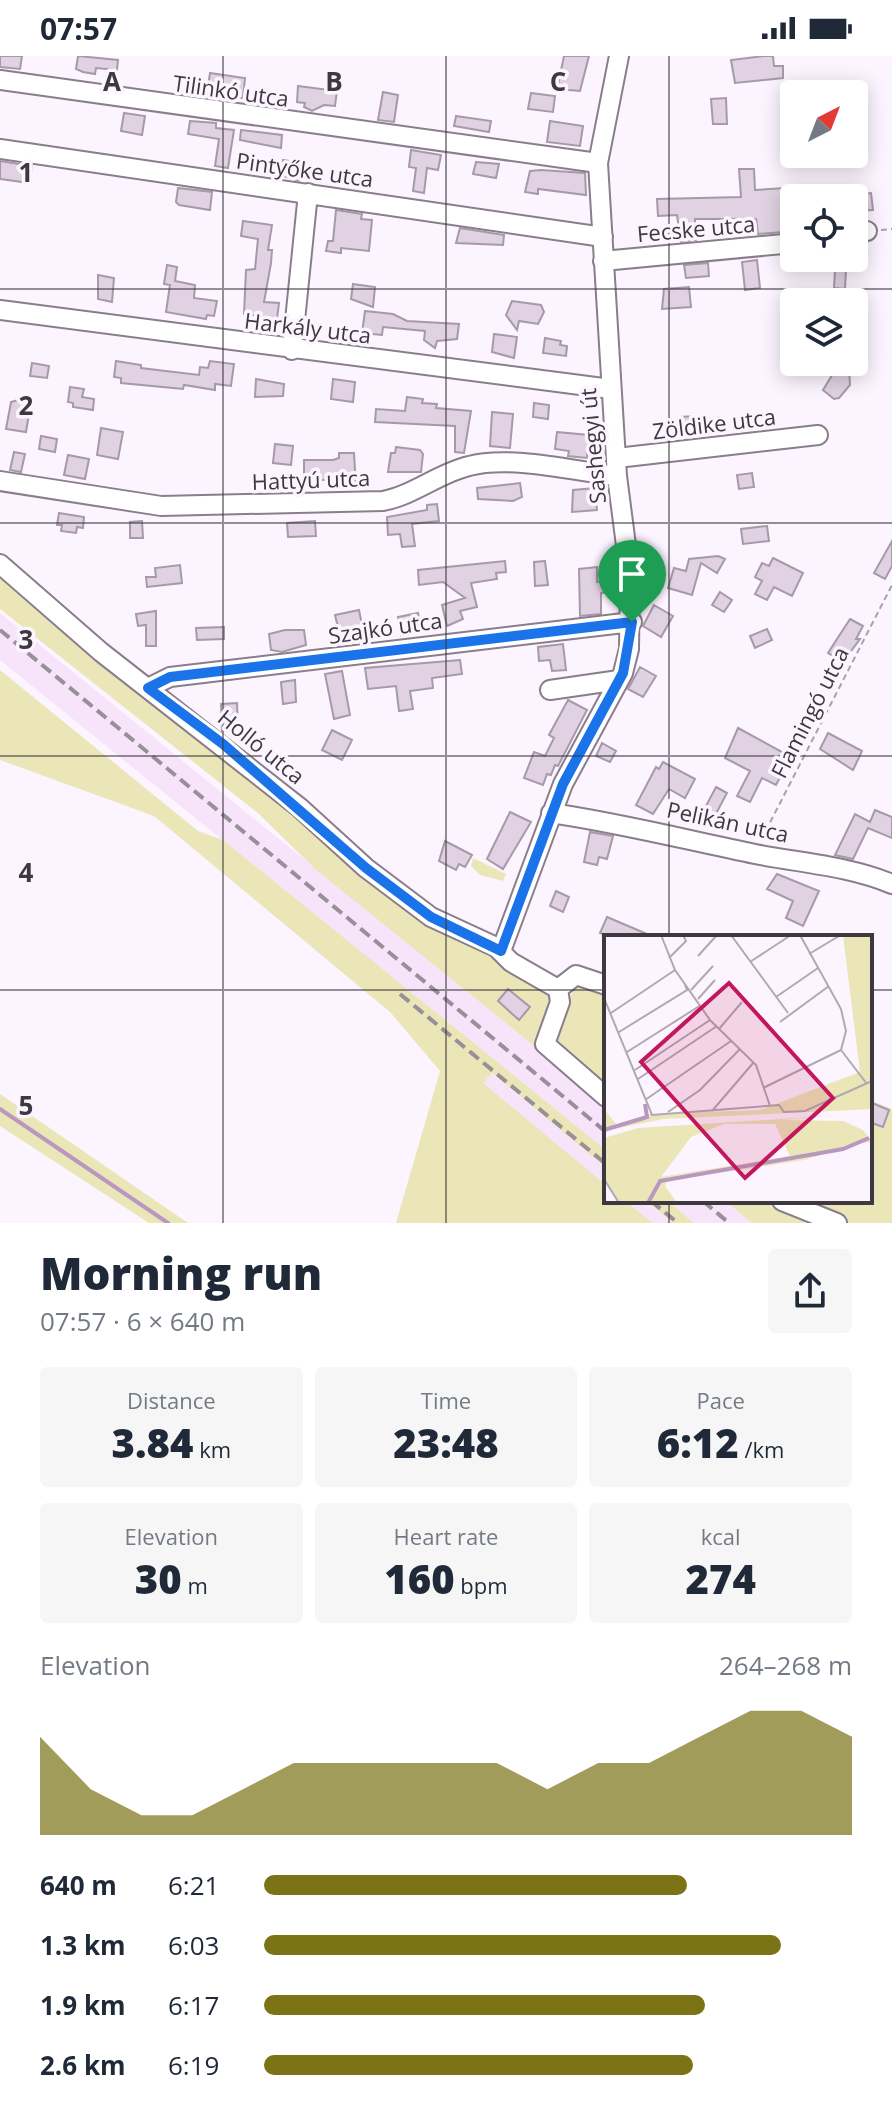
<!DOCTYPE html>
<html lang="en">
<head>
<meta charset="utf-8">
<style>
	:root { --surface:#fff; --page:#f6f6f7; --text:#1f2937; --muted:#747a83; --accent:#7c7316 }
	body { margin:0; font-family:"Open Sans",sans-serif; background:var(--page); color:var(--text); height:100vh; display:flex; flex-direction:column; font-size:30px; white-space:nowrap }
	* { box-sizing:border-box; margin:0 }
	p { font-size:26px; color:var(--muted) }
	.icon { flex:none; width:44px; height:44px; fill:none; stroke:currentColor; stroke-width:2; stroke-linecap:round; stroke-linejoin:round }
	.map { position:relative; height:1167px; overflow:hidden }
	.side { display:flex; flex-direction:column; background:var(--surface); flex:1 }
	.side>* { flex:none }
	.needle { width:52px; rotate:42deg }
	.buttons { position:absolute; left:780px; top:24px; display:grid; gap:16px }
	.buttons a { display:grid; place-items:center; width:88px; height:88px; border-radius:8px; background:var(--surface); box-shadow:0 4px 20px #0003; font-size:40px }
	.pin { position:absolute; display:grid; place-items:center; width:68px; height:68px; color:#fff; margin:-82px -34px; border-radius:50% 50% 50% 0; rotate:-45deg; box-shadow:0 0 8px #0007 }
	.pin .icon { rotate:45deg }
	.round { display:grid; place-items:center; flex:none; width:84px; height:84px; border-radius:8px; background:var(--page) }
	.head { display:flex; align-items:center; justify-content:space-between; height:136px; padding:0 40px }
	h1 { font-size:44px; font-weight:800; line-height:60px }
	.metrics { display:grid; grid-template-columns:repeat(3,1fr); gap:12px; height:136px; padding:8px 40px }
	.metrics div { display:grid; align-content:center; border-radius:8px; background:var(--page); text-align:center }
	.metrics b { font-size:40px; font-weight:800 }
	.metrics small { font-size:22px; font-weight:400 }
	.metrics p { font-size:22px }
	.chart { height:224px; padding:16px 40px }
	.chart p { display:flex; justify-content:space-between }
	.chart svg { width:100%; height:144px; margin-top:8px; fill:var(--accent); opacity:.7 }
	ul { padding:0 40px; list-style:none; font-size:26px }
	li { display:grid; grid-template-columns:128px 96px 1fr; align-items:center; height:60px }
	li i { height:20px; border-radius:10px; background:var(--accent) }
	.status { display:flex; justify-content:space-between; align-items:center; height:56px; padding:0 40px; background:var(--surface); direction:ltr }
	.status svg { height:22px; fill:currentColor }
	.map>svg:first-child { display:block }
	.built { fill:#f7e3fa }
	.green { fill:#eae6b7 }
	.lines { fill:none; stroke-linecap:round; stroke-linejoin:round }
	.stream { stroke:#ba97c0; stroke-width:4 }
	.building { fill:#e0d2e2; stroke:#a699a8; stroke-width:2 }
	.minor-casing { stroke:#8a7d8c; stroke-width:22 }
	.path { stroke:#a8a1aa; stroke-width:2; stroke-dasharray:6 4; stroke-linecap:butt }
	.minor { stroke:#fff; stroke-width:18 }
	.rail { stroke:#979098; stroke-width:4; stroke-dasharray:12 6; stroke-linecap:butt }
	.route-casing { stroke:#fff; stroke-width:16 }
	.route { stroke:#1a73e8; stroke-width:10 }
	.grid { fill:none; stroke:#3e383f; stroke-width:2; stroke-opacity:0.55 }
	.labels { text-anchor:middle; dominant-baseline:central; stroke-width:7; stroke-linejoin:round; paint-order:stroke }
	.street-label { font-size:22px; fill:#3e383f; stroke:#fcf4fe }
	.inset-river { fill:none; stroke:#ba97c0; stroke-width:4 }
	.inset-road { fill:none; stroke:#b0a9b2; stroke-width:2 }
	.view { fill:#c2185b; fill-opacity:0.15; stroke:#c2185b; stroke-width:4 }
	.inset-edge { fill:none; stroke:#3e383f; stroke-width:4 }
	.grid-label { font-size:26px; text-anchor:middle; font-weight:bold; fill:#3e383f; stroke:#fcf4fe; stroke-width:7; stroke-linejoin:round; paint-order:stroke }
</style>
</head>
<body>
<div class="status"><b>07:57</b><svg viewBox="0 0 49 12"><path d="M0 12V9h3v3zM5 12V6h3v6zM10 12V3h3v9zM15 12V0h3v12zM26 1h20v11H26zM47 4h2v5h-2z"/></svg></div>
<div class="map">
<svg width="892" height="1167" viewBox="0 0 892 1167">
	<rect width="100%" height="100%" fill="#fcf4fe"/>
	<!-- built -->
	<path class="built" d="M 0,557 L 606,1048 L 606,1094 L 0,604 Z
		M 491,1017 L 606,1112 L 606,1129 L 482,1028 Z
		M 626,1145 L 647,1145 L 673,1167 L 652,1167 Z
		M 668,1145 L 725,1145 L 752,1167 L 694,1167 Z"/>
	<!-- green -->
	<path class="green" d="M 0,519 L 319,771 L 523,915 L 570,942 L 578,923 L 606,935 L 606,1048 L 314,812 L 258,757 L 0,553 Z
		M 0,614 L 198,775 L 223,784 L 606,1094 L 606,1112 L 492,1017 L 483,1027 L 606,1129 L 606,1145 L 626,1145 L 652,1167 L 396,1167 L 440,1015 L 390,956 L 154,760 L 0,704 Z
		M 473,802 L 506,818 L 503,825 L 480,819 L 471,810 Z
		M 0,1038 L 188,1167 L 149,1167 L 0,1070 Z
		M 870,1044 L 892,1053 L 892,1167 L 752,1167 L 725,1145 L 870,1145 Z
		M 647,1145 L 668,1145 L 694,1167 L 673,1167 Z"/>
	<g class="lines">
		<!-- stream -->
		<path class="stream" d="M 0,1053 L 168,1167"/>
	</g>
	<!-- building -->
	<path class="building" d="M 0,0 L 22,0 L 20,13 L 0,11 Z
		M 78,0 L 118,4 L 117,14 L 96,12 L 95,18 L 83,16 L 76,13 Z
		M 564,0 L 589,0 L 580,35 L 557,33 Z
		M 764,0 L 773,0 L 774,10 L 783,10 L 783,22 L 735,27 L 731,4 Z
		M 210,17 L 245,22 L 243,42 L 211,40 L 207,37 Z
		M 298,30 L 337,35 L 335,50 L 324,49 L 312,55 L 304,51 L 305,47 L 297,46 Z
		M 383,36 L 398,39 L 394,66 L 378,64 Z
		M 531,37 L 555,40 L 553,56 L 528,53 Z
		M 726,42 L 727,68 L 713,68 L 711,43 Z
		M 124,57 L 145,60 L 142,79 L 121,75 Z
		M 456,60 L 491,65 L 489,76 L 454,70 Z
		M 190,65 L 216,67 L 216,72 L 234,74 L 228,112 L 215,110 L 219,83 L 188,78 Z
		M 550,65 L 583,70 L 580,90 L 547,86 Z
		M 241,74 L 282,79 L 281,92 L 240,84 Z
		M 411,94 L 441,99 L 438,114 L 427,112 L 424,137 L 413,135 L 416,112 L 409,111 Z
		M 283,104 L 302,107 L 299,125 L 281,119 Z
		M 0,105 L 32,110 L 30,127 L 0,123 Z
		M 476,106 L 499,108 L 496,122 L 473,118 Z
		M 739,113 L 754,113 L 755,134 L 785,132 L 786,149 L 794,148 L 794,175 L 758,178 L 756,163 L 695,163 L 696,184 L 681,186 L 677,159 L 658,160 L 657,143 L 741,141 Z
		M 541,114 L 585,117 L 586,139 L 538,133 L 538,138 L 525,136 L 530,115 Z
		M 178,132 L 212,136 L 210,154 L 179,149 L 176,146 Z
		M 871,137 L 873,154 L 855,155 L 854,139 Z
		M 336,154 L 362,158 L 361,163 L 372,164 L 369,195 L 341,192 L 341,197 L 326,195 L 328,185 L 333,185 Z
		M 243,165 L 272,169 L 268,194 L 272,194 L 271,207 L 264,246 L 279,247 L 277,263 L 244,258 L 246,214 L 255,213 L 258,183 L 241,180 Z
		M 460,172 L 504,179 L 503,189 L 456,187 Z
		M 824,202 L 851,202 L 852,212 L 846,213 L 845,233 L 834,232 L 835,214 L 825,215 Z
		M 757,204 L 760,232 L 745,234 L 742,206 Z
		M 708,207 L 709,220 L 686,222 L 684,209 Z
		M 167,209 L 177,211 L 175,225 L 195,229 L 194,242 L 217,245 L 214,260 L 207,259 L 206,263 L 166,256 L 170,229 L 164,228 Z
		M 98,219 L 114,222 L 112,246 L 98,243 Z
		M 353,228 L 375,231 L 373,251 L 351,243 Z
		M 689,231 L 691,251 L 662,253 L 664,233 Z
		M 512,245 L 541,249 L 544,256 L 538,268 L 519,265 L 517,274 L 506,259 Z
		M 365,255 L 393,258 L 407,265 L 459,268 L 457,283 L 437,285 L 435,292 L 424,284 L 425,275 L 383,271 L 382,279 L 362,277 Z
		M 494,278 L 517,281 L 514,302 L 492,296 Z
		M 545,282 L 561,285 L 560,289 L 567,290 L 566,300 L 543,297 Z
		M 116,305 L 141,309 L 141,312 L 199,319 L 200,311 L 208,312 L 210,305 L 234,308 L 231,330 L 215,328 L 215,334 L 184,329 L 183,333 L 121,327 L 121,322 L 114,321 Z
		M 32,307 L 49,310 L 47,322 L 30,320 Z
		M 849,314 L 850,329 L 839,342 L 834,343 L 823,334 L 834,316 Z
		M 256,323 L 284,328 L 283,340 L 255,341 Z
		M 333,323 L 355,326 L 353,346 L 331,343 Z
		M 70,331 L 84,333 L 82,341 L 94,343 L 93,354 L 73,351 L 73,347 L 68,346 Z
		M 407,341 L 423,343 L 422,347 L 437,348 L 436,352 L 471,355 L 464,397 L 455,396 L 455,370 L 375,366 L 376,353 L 405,355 Z
		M 18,344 L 31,346 L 26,376 L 6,373 L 11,346 Z
		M 534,347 L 549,349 L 548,363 L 533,361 Z
		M 492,356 L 513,358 L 510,392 L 490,390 Z
		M 696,360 L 697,373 L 682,375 L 680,361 Z
		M 101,372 L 123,376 L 118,403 L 97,399 Z
		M 557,376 L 589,379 L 587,402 L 568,400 L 569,395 L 555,393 Z
		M 41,380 L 57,383 L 55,396 L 39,393 Z
		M 275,388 L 293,390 L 291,409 L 273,407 Z
		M 396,391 L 420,394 L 423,398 L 421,416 L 388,416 L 391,397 L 395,397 Z
		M 14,396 L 25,398 L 21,416 L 10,414 Z
		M 339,397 L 354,397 L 356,431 L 333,431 L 333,424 L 304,424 L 304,404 L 333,404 L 339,402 Z
		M 68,399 L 89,403 L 85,423 L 64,419 Z
		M 752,417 L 754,431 L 739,433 L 737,419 Z
		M 520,427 L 522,441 L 513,445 L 478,443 L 477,432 Z
		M 595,432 L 597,454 L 572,456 L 573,434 Z
		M 437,448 L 439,465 L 412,468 L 415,490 L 402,491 L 400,478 L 388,479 L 387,461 L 427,454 L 427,449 Z
		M 59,457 L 84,461 L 83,472 L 77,471 L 76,477 L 61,475 L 62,469 L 57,469 Z
		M 142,465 L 143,482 L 130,482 L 130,466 Z
		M 315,465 L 316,480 L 288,481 L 287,467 Z
		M 767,470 L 769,485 L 743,488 L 741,473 Z
		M 892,485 L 892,510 L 885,523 L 874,517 Z
		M 718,500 L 725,503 L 717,517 L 701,507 L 692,539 L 668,532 L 674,512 L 686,515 L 689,503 Z
		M 773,502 L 803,517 L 792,540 L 774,531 L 767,544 L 755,538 L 762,525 L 755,521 L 762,507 L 769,510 Z
		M 505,505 L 506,516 L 496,517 L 497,523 L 471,527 L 477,551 L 460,555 L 463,563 L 447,570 L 442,549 L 465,542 L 443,526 L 419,529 L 418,514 Z
		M 545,505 L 548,529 L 535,530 L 534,506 Z
		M 180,509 L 182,527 L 147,531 L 146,521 L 156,521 L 155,512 Z
		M 597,511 L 597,526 L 611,524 L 617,535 L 601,537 L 601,558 L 580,560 L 579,513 Z
		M 720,536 L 732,544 L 724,556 L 712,549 Z
		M 654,549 L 673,560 L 661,581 L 643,570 Z
		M 359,554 L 364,579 L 341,584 L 335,559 Z
		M 156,555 L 156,590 L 146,590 L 146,569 L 138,570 L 136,558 Z
		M 418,557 L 422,575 L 401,579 L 398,561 Z
		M 850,563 L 863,570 L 856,583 L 860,583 L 843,606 L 828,597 Z
		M 224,571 L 224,583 L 197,584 L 196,572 Z
		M 767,573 L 772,584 L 755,592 L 750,580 Z
		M 285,574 L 304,574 L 306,589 L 282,596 L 271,594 L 269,578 Z
		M 563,588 L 566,614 L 552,615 L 550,604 L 539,605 L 538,591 Z
		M 460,604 L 462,618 L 432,622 L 433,632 L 410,635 L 413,653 L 399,655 L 396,630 L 368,633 L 365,612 Z
		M 640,611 L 656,620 L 643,641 L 628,633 Z
		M 342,615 L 350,659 L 334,663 L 325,618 Z
		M 295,624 L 296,646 L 283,648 L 281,626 Z
		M 568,644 L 587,654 L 558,710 L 555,709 L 551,719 L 547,718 L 543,729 L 524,722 L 534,696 L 545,700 L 554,682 L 549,679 Z
		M 237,647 L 238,674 L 222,675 L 221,648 Z
		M 738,672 L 791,701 L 776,729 L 762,722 L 750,746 L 737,740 L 750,715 L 725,702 Z
		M 332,674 L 352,684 L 342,704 L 322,694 Z
		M 828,677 L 862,695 L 853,714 L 820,693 Z
		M 602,687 L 616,695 L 610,706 L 596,700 Z
		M 663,706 L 695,723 L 685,742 L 669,733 L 653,758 L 636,749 L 656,711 L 659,713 Z
		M 716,731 L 727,737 L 709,771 L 698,765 Z
		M 875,754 L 892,761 L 892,782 L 868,772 L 853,803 L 835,799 L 855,758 L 870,766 Z
		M 510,756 L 531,766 L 503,813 L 487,803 Z
		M 590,776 L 613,780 L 607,803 L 599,801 L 597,809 L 584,806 Z
		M 445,785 L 472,799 L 465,811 L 459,808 L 456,814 L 439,805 Z
		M 777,818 L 819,835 L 803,870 L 786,862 L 793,845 L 767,833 Z
		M 556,835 L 569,841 L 563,856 L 550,850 Z
		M 607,861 L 654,881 L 609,881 L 600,877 Z
		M 508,933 L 530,951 L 519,964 L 498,945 Z
		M 872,1047 L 889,1054 L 883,1071 L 872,1067 Z"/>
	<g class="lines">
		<defs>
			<path id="minor" d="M 0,24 L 598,107
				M 0,93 L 603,181
				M 854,176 L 867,175
				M 603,205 L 794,187
				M 0,254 L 611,333
				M 292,294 L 308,137
				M 617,402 L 818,379
				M 0,425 L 161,450 L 383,445 C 414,439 439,417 469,410 C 510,399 574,415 617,420
				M 0,508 L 101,596 L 299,751 L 366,812 L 431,861 L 496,891 L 511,906 L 558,933 L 560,946 L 545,988 L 606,1041
				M 148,632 L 170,621 L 632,566
				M 550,634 L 619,624
				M 551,757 C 620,767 687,784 755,798 C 801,807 849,810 892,828
				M 501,895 L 563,728 L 623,617 L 629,593 L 630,520 L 617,420 L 598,107 L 619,0
				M 558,933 L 576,919 L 606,929
				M 782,1145 L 837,1167"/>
		</defs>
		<!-- minor casing -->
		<use href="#minor" class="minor-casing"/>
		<!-- path -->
		<path class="path" d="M 881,174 L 892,173
			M 761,784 L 892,529"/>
		<!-- minor -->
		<use href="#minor" class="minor"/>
		<!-- rail -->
		<path class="rail" d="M 0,574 L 606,1076
			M 400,938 L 606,1108
			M 651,1145 L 678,1167
			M 703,1145 L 729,1167"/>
	</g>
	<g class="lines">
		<defs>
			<path id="route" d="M 632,566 L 623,617 L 563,728 L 501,895 L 431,861 L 366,812 L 223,688 L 148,632 L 170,621 Z"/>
		</defs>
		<!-- route casing -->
		<use href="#route" class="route-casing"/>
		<!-- route -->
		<use href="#route" class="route"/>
	</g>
	<!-- grid -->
	<path class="grid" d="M 223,0 L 223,1167M 446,0 L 446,1167M 669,0 L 669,881M 0,233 L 892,233M 0,467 L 892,467M 0,700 L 892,700M 0,934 L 606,934M 870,934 L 892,934M 669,1145 L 669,1167"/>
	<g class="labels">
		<!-- street labels -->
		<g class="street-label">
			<text transform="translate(231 34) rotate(8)">Tilinkó utca</text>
			<text transform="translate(305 113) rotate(8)">Pintyőke utca</text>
			<text transform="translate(696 172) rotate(-5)">Fecske utca</text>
			<text transform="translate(308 271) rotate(7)">Harkály utca</text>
			<text transform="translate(714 367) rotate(-7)">Zöldike utca</text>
			<text transform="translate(592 390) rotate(-95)">Sashegyi út</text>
			<text transform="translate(311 423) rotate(-2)">Hattyú utca</text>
			<text transform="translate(385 571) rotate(-8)">Szajkó utca</text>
			<text transform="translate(809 656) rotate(-63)">Flamingó utca</text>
			<text transform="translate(262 690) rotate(39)">Holló utca</text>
			<text transform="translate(728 765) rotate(12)">Pelikán utca</text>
		</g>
	</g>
	<!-- overview -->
	<g transform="translate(604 879)">
		<rect width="268" height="268" fill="#fcf4fe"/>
		<path d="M 239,0 L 268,0 L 268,174 L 59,184 L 0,196 L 0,174 L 13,190 L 46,179 L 156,175 L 256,137 ZM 239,180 L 176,185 L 239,186 L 259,195 L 266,204 L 268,212 L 265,207 L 254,209 L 200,225 L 63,246 L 61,251 L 73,268 L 47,268 L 55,243 L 43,268 L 15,268 L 0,245 L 0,203 L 34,193 ZM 120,189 L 171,189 L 186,221 L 57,242 L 87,202 Z" fill="#eae6b7" fill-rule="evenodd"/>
		<path class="inset-river" d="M 0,195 L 43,182 L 41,169M 44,268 L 56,246 L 239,214 L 265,203"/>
		<path class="inset-road" d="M 57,0 L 71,35 L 106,85 L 152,130 L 166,171M 127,0 L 184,78M 196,0 L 237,74 L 242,96 L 237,115M 205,19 L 235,1M 94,21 L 113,0M 65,23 L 82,6 L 79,0M 146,27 L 187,0M 87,55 L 109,31M 172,62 L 214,33M 0,63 L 48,180 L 175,170 L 180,177 L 201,176 L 268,146M 94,64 L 111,45M 7,78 L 71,35M 176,87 L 225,51M 115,94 L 138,67M 15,97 L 83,55 L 81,50M 237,115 L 263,149M 23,117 L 97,70M 31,135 L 106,85M 34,144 L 113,91M 159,153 L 237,115M 41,165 L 127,106M 108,176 L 150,127M 64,177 L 96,155 L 136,114M 0,244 L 15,268"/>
		<path class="view" d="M 125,48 L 229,163 L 141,243 L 37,127 Z"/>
		<rect width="268" height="268" class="inset-edge"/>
	</g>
	<g class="grid-label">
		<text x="112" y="35">A</text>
		<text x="334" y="35">B</text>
		<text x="558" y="35">C</text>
		<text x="26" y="126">1</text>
		<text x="26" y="359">2</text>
		<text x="26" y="593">3</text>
		<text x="26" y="826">4</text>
		<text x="26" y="1059">5</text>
	</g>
</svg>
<div class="buttons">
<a><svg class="needle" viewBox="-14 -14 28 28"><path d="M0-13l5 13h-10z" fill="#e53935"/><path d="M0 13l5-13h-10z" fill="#747a83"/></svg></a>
<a><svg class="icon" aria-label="locate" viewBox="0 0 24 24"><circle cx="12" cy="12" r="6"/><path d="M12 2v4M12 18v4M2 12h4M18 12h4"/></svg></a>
<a><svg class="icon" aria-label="layers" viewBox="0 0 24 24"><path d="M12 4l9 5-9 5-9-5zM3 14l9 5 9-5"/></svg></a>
</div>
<div class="pin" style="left:632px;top:566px;background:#1e9e55"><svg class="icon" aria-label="arrive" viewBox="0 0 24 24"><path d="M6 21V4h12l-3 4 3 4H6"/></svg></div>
</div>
<section class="side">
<div class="head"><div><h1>Morning run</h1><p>07:57 · 6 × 640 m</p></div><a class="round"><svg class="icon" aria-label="share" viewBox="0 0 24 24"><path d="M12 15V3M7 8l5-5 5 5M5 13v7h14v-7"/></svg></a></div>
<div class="metrics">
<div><p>Distance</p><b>3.84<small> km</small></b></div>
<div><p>Time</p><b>23:48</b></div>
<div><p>Pace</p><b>6:12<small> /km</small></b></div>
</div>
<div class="metrics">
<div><p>Elevation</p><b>30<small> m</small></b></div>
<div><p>Heart rate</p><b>160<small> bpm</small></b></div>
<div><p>kcal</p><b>274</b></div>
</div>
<div class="chart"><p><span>Elevation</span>264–268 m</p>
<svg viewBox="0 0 160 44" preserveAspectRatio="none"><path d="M0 44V14L10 30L20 38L30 38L40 30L50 22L60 22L70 22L80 22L90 22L100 30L110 22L120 22L130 14L140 6L150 6L160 14V44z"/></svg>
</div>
<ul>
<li><b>640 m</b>6:21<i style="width:72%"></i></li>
<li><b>1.3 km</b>6:03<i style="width:88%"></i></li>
<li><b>1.9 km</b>6:17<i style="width:75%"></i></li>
<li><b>2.6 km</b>6:19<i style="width:73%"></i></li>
</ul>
</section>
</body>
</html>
